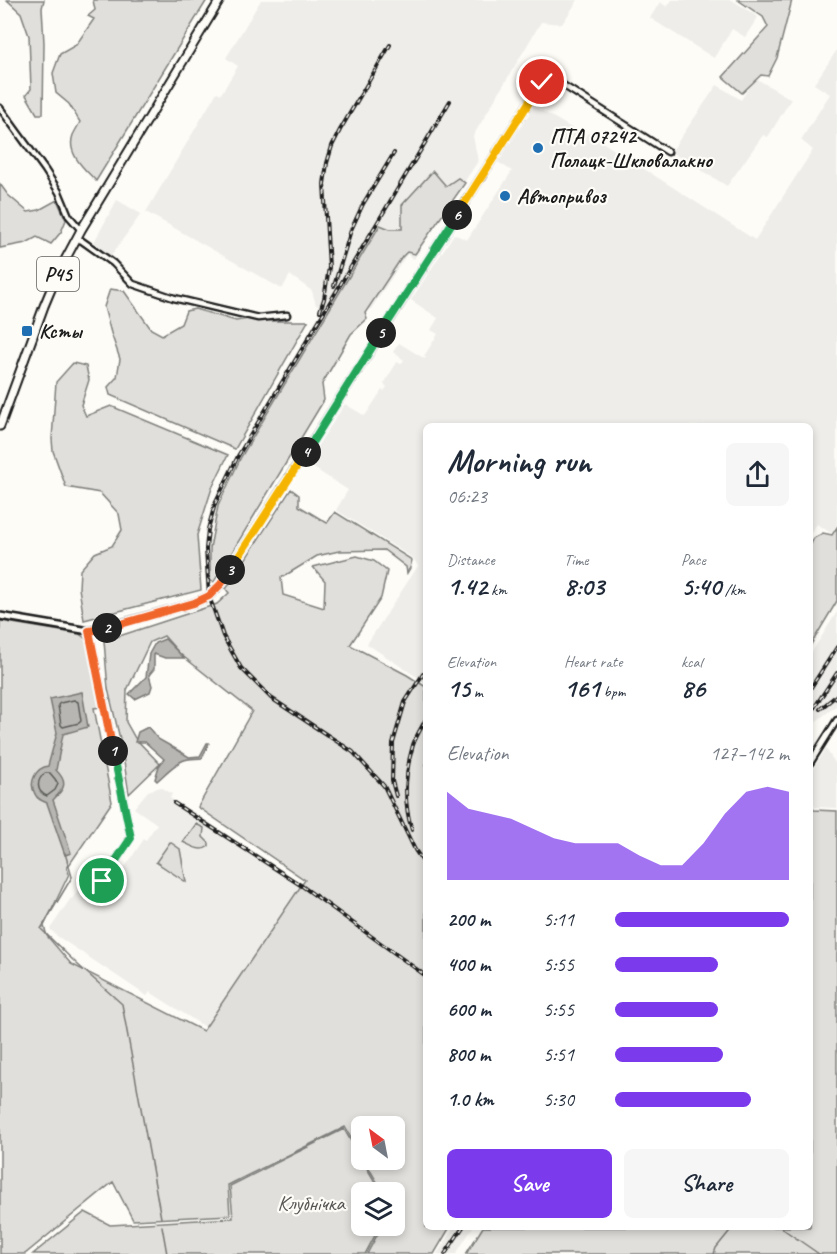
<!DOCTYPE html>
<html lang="en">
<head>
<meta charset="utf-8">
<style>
	:root { --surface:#fff; --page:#f6f6f7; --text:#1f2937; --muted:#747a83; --accent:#7c3aed }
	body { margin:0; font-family:Caveat,sans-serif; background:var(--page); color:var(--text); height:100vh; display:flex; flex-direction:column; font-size:22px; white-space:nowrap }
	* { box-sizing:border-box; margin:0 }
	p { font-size:20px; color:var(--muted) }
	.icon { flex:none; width:33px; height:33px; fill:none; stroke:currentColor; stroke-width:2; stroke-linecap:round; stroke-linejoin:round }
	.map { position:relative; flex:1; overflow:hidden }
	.side { position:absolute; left:423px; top:423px; width:390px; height:807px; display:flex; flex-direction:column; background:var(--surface); border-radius:9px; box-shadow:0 3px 9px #0003 }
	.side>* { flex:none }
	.needle { width:39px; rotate:328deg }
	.buttons { position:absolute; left:351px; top:1116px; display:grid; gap:12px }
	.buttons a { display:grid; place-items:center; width:54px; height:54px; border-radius:9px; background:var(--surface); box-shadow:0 3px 9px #0003; font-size:30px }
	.pin { position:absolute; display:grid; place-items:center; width:51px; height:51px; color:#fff; margin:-26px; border:3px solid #fff; border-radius:50%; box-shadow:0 2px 6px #0007 }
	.km { position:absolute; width:30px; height:30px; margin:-15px; border-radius:50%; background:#222; color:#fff; font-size:16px; line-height:30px; text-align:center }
	.round { display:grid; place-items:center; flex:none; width:63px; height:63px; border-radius:9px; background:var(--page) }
	.head { display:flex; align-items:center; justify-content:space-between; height:102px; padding:0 24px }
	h1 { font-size:33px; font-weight:600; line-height:45px }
	.figures { display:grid; grid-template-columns:repeat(3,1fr); gap:9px; height:102px; padding:6px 24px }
	.figures div { display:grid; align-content:center }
	.figures b { font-size:26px; font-weight:600 }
	.figures small { font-size:16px; font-weight:400 }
	.figures p { font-size:16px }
	.chart { height:168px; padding:12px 24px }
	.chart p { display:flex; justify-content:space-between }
	.chart svg { width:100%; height:108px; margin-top:6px; fill:var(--accent); opacity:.7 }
	.button { display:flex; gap:12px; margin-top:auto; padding:12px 24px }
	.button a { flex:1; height:69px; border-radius:9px; background:var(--accent); color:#fff; font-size:24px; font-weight:600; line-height:69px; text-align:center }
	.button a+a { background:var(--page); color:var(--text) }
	ul { padding:0 24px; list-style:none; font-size:20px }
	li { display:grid; grid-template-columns:96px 72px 1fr; align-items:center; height:45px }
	li i { height:15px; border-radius:8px; background:var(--accent) }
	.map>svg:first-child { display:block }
	.built { fill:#eeede9 }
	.green { fill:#e0dfdb; stroke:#7e7e7c; stroke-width:1.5 }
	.water { fill:#b7b6b2; stroke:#797876; stroke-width:1.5 }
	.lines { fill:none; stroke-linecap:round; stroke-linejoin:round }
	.shore { stroke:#5a5a58; stroke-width:1.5 }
	.stream { stroke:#797876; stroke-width:1.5 }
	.minor-casing { stroke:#1c1c1c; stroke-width:9 }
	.tertiary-casing { stroke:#1c1c1c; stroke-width:10 }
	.primary-casing { stroke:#1c1c1c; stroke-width:11 }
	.minor { stroke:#fdfcf7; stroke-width:4.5 }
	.tertiary { stroke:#fdfcf7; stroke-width:5 }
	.primary { stroke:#fdfcf7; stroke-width:7 }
	.rail-casing { stroke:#1c1c1c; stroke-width:4 }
	.rail { stroke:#fdfcf7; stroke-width:1.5; stroke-dasharray:4.5; stroke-linecap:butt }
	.split-1-casing { stroke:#fff; stroke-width:12 }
	.split-2-casing { stroke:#fff; stroke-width:12 }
	.split-3-casing { stroke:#fff; stroke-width:12 }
	.split-4-casing { stroke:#fff; stroke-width:12 }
	.split-5-casing { stroke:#fff; stroke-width:12 }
	.split-6-casing { stroke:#fff; stroke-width:12 }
	.split-7-casing { stroke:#fff; stroke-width:12 }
	.split-1 { stroke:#22a559; stroke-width:8 }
	.split-2 { stroke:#f0652b; stroke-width:8 }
	.split-3 { stroke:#f0652b; stroke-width:8 }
	.split-4 { stroke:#f5b400; stroke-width:8 }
	.split-5 { stroke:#22a559; stroke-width:8 }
	.split-6 { stroke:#22a559; stroke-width:8 }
	.split-7 { stroke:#f5b400; stroke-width:8 }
	.poi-dot { fill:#1f6fb2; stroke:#fdfcf7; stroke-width:2 }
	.labels { text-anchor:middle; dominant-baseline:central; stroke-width:4.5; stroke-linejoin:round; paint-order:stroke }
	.shield { fill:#fdfcf7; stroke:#605f5e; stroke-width:1.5 }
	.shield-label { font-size:20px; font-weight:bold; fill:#1c1c1c }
	.poi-label { font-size:21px; font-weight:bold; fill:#1c1c1c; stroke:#fdfcf7; text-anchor:start }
	.park-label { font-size:21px; fill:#575655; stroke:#fdfcf7 }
</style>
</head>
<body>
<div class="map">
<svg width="837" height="1254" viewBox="0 0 837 1254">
	<rect width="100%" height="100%" fill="#fdfcf7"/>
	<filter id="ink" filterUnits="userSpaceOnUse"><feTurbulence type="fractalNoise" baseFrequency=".0167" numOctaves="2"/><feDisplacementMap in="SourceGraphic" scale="12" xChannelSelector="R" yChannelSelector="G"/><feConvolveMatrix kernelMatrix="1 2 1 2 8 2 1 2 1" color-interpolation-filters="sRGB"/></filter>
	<g filter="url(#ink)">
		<!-- built -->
		<path class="built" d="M 261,0 L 578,0 L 562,24 L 541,22 L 473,136 L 478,161 L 414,259 L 407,254 L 371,309 L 336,310 L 316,305 L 312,291 L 290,275 L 282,289 L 146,212 L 217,92 L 221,94 L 238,66 L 226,58 Z
			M 672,0 L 732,0 L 758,17 L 745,37 L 732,29 L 714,58 L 650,18 L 660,2 L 667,7 Z
			M 837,50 L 837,524 L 831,533 L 817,524 L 810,534 L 810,426 L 426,426 L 426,683 L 367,644 L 418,566 L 413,558 L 336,510 L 348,490 L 306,463 L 345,404 L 365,416 L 382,390 L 384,391 L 387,387 L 384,384 L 397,362 L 401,364 L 404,360 L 393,352 L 399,343 L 425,359 L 426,357 L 424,356 L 438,334 L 431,330 L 438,318 L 411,300 L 454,234 L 467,240 L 512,171 L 498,162 L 534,106 L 585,136 L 588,133 L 755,240 L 813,150 L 801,140 L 830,94 L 814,84 Z
			M 755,78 L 791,99 L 768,137 L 763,135 L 727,186 L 671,152 L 717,85 L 741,100 Z
			M 117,200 L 141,214 L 110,257 L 94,242 Z
			M 837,612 L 837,705 L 810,726 L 810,655 Z
			M 826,749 L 837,766 L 837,808 L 815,807 L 810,797 L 810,774 Z
			M 161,787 L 172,794 L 170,798 L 303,884 L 205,1027 L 150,992 L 147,996 L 57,936 L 50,929 L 71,898 L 72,899 L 82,884 L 77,879 L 84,869 L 105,882 L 108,878 L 115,882 L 144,839 L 146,840 L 157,824 L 134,808 L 148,791 Z
			M 454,1227 L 473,1227 L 456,1254 L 437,1254 Z"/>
		<!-- green -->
		<path class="green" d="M 7,0 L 44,0 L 42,8 L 44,43 L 43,114 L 37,114 L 26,95 L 31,89 L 29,36 L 21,13 Z
			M 93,0 L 207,0 L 96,181 C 85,169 66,154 73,135 C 75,131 78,126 80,122 L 69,104 L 56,93 L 53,73 L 60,54 L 76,45 L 94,19 L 88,16 L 95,10 Z
			M 738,0 L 792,0 L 777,58 L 768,76 L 761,75 L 742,93 L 723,77 L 768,27 L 763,17 Z
			M 433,171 L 446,186 L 458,178 L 465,183 L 415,254 L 407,252 L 402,257 L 365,313 L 367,319 L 351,334 L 322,384 L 324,400 L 214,582 L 210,581 L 210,548 L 218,506 L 241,457 L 380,225 L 390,229 L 402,229 L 402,205 Z
			M 0,184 L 8,195 L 28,212 L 39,210 L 57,200 L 66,220 L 61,232 L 51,244 L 37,237 L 26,243 L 0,248 Z
			M 110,289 L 124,291 L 151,329 L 162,335 L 181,324 L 186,311 L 195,309 L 236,321 L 248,319 L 272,321 L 308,321 L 235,449 L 110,395 L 108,387 L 117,377 L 120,359 L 111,333 L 104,307 Z
			M 73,363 L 86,366 L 89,380 L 81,405 L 86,416 L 111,406 L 228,455 L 212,488 L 197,535 L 201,590 L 84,620 L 79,588 L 80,570 L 95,553 L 112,546 L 122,530 L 119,514 L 100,493 L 66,487 L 53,451 L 52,439 L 56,382 Z
			M 291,489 L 299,495 L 299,506 L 327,523 L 335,512 L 412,560 L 410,568 L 407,573 L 406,567 L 384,550 L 339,551 L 317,556 L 281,578 L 283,595 L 324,608 L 325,581 L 313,567 L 357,556 L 374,561 L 387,571 L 381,598 L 350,645 L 407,675 L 426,687 L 426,1227 L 450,1227 L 434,1254 L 367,1254 L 382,1226 L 394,1226 L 394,1192 L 383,1192 L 364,1160 L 394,1160 L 394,1126 L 362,1126 L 361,1155 L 345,1127 L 228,1185 L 230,1215 L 133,1220 L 113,1182 L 25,1254 L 0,1254 L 0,621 L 79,634 L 88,640 L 101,707 L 94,708 L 112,802 L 67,868 L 69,874 L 44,926 L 47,936 L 71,964 L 203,1031 L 305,880 L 198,807 L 252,711 L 180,654 L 164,636 L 150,642 L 127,690 L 126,722 L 135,738 L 160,764 L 129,794 L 121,743 L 108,689 L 104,641 L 217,604 L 229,593 L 226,589 Z
			M 837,527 L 837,601 L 810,646 L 810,546 L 814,538 L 823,533 L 832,535 Z
			M 810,803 L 814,810 L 837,811 L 837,1254 L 466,1254 L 483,1227 L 810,1227 Z
			M 196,824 L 204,828 L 203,837 L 209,843 L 209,846 C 201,853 191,846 183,842 Z
			M 170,842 L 180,849 L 186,882 L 156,862 Z
			M 344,1129 L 381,1192 L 362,1192 L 362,1226 L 380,1226 L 365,1254 L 33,1254 L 85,1212 L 110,1225 L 233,1218 L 230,1186 Z"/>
		<!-- water -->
		<path class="water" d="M 165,639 L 184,658 L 165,658 L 154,654 L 154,669 L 149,675 L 152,686 L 150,692 L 135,699 L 129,694 L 146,677 L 149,654 L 155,643 Z
			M 82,692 L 88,727 L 63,734 L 56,770 C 69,783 64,789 53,800 L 71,853 L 65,855 L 47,803 C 42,801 37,799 35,794 C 28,782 36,768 48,766 L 57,733 L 50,699 Z
			M 148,727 L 158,739 L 181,752 L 189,757 L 200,756 L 207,743 L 209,743 L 202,758 C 196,759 188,758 182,761 C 173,765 165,774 157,781 L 155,779 L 159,766 L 164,759 L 145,742 L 135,742 L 138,732 Z"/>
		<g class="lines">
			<!-- shore -->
			<path class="shore" d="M 74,700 L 78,702 L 81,721 L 79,723 L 63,727 L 61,725 L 58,705 L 60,703 Z
				M 45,773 L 50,773 L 55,779 L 58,784 L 55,790 L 47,796 C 36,792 36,780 45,773 Z"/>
			<!-- stream -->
			<path class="stream" d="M 65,853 L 72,877 L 41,929 L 77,964 L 122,1004 L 161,1218
				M 162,1226 L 167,1254
				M 780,1227 L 819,1254
				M 714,1254 L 716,1248 L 733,1227"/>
			<defs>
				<path id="minor" d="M 555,80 L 668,152
					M 0,108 L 45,170 L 59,192 L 69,216 L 81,230
					M 78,238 L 113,263 L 133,284 L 174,298 L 258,318 L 287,315
					M 89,631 L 131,838 L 102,881
					M 810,763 L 837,720"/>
				<path id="tertiary" d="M 0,616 L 89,631 L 104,628 L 194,603 L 209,596 L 221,584 L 542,82 L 547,79 L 555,80"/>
				<path id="primary" d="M 0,426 L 44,306 L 57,275 L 81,230 L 220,0"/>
			</defs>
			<!-- minor casing -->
			<use href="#minor" class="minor-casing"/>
			<!-- tertiary casing -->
			<use href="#tertiary" class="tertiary-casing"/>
			<!-- primary casing -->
			<use href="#primary" class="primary-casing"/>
			<!-- minor -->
			<use href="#minor" class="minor"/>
			<!-- tertiary -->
			<use href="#tertiary" class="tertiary"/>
			<!-- primary -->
			<use href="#primary" class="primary"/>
			<defs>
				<path id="rail" d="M 334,286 L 351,230 L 363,204 L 394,153
					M 320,311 L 324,299 L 329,267 L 324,184 L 327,163 L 332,146 L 340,130 L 390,45
					M 810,689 L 837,647
					M 820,709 L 837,695
					M 810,714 L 837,673
					M 396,796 L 392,781 L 393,743 L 405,702 L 423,674
					M 174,803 L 302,886 L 426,976
					M 412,830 C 403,803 405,772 413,745 C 416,736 422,727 426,719
					M 426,866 L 415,850 L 384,786 L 353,752 L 271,698 L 241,668 L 223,636 L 209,596 L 206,549 L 208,529 L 215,504 L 238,456 L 450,101
					M 445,1254 L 463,1227"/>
			</defs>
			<!-- rail casing -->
			<use href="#rail" class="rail-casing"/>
			<!-- rail -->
			<use href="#rail" class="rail"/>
		</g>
	</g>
	<g class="lines" filter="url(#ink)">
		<defs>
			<path id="split-1" d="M 102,881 L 131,838 L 113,751"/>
			<path id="split-2" d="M 107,628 L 89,631 L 113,751"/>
			<path id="split-3" d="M 107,628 L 194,603 L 209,596 L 221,584 L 230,570"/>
			<path id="split-4" d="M 230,570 L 306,452"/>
			<path id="split-5" d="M 306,452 L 381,333"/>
			<path id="split-6" d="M 381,333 L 457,215"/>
			<path id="split-7" d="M 457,215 L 542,82"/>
		</defs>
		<!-- split-1 casing -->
		<use href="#split-1" class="split-1-casing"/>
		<!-- split-2 casing -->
		<use href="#split-2" class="split-2-casing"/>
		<!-- split-3 casing -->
		<use href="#split-3" class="split-3-casing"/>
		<!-- split-4 casing -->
		<use href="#split-4" class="split-4-casing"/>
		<!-- split-5 casing -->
		<use href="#split-5" class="split-5-casing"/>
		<!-- split-6 casing -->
		<use href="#split-6" class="split-6-casing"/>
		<!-- split-7 casing -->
		<use href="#split-7" class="split-7-casing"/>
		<!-- split-1 -->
		<use href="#split-1" class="split-1"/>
		<!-- split-2 -->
		<use href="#split-2" class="split-2"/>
		<!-- split-3 -->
		<use href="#split-3" class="split-3"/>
		<!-- split-4 -->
		<use href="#split-4" class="split-4"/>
		<!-- split-5 -->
		<use href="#split-5" class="split-5"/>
		<!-- split-6 -->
		<use href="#split-6" class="split-6"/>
		<!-- split-7 -->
		<use href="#split-7" class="split-7"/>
	</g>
	<!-- markers -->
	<g class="poi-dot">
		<circle cx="538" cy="148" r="6"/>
		<circle cx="505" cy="196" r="6"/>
		<rect x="21" y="325" width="12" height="12" rx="3"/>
	</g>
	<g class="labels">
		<!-- shield labels -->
		<rect class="shield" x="37" y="257" width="42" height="34" rx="4.5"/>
		<g class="shield-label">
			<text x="58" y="274">Р45</text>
		</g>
		<!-- poi labels -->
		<g class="poi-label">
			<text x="550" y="136">ПТА 07242<tspan x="550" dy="24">Полацк-Шкловалакно</tspan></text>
			<text x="517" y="196">Автопривоз</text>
			<text x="39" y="331">Ксты</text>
		</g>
		<!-- park labels -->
		<g class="park-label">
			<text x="311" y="1203">Клубнічка</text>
		</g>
	</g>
</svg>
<div class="buttons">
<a><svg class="needle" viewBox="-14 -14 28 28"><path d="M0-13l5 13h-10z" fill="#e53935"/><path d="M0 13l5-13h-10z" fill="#747a83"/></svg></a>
<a><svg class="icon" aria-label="layers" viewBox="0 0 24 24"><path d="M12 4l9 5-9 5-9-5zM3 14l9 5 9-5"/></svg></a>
</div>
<div class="pin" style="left:102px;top:881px;background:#1e9e55"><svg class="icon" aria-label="arrive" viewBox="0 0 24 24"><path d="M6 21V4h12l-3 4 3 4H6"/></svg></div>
<div class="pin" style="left:542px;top:82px;background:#d93025"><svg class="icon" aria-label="check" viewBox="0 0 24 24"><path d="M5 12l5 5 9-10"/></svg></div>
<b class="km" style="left:113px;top:751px">1</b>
<b class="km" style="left:107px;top:628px">2</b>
<b class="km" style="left:230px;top:570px">3</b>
<b class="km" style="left:306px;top:452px">4</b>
<b class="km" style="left:381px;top:333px">5</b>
<b class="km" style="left:457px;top:215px">6</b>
<section class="side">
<div class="head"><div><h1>Morning run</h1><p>06:23</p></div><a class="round"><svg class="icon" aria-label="share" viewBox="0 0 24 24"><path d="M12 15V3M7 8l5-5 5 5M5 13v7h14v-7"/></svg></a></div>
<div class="figures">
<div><p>Distance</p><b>1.42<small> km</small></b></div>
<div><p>Time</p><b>8:03</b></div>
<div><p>Pace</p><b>5:40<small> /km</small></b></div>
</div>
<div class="figures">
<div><p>Elevation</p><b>15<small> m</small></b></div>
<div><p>Heart rate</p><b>161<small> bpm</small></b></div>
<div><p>kcal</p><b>86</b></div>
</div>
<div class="chart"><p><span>Elevation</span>127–142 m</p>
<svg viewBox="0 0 160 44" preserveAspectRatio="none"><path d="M0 44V8L10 15L20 17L30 19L40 23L50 27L60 29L70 29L80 29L90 34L100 38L110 38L120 29L130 17L140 8L150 6L160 8V44z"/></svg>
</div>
<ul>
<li><b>200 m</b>5:11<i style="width:100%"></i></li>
<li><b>400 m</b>5:55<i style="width:59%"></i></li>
<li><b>600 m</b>5:55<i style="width:59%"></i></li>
<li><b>800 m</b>5:51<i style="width:62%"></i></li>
<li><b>1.0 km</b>5:30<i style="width:78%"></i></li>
</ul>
<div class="button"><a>Save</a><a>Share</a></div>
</section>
</div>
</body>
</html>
